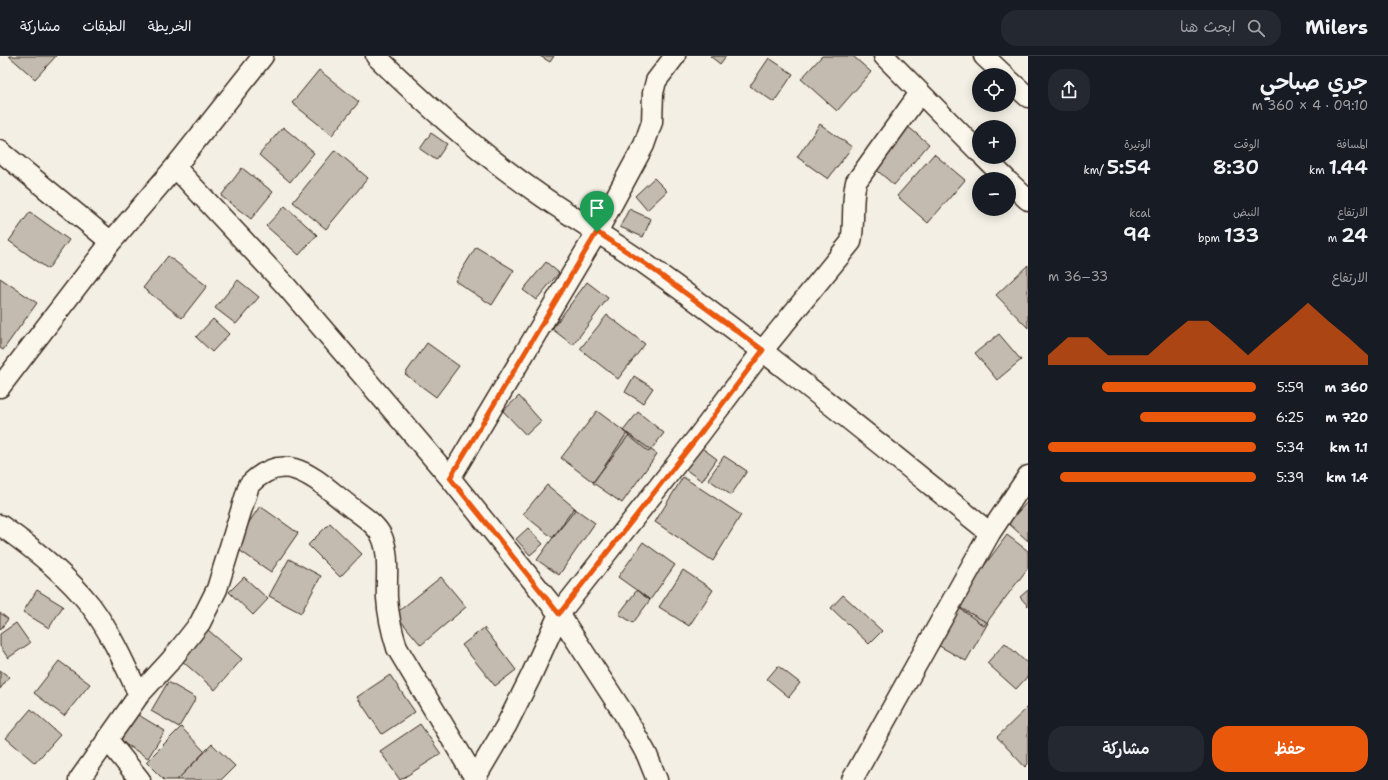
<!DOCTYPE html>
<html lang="ar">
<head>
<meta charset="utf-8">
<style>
	:root { --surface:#171b24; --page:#242831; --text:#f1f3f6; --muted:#9ea1a6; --line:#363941; --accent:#ea580c }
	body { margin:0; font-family:"Shantell Sans","Playpen Sans Arabic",sans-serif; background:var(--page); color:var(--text); direction:rtl; height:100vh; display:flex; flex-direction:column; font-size:15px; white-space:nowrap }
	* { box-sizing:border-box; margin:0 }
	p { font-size:13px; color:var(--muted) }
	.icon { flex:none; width:22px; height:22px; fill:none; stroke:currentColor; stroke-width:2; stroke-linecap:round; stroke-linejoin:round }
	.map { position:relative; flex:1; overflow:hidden; direction:ltr }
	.sheet { display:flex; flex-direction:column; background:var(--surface); width:360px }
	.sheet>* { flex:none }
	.fabs { position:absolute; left:972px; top:12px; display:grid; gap:8px }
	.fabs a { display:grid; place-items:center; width:44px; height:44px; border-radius:50%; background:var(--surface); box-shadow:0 2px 10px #0003; font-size:20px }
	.pin { position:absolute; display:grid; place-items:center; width:34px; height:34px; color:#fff; margin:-41px -17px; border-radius:50% 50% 50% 0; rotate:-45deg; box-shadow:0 0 4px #0007 }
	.pin .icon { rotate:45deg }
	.round { display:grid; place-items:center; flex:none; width:42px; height:42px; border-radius:16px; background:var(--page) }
	.headline { display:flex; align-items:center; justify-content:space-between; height:68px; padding:0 20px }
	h1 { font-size:22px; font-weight:600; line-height:30px }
	.figures { display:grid; grid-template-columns:repeat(3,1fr); gap:6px; height:68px; padding:4px 20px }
	.figures div { display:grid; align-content:center }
	.figures b { font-size:20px; font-weight:600 }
	.figures small { font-size:11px; font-weight:400 }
	.figures p { font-size:11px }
	.chart { height:112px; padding:8px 20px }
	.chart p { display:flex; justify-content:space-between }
	.chart svg { width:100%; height:72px; margin-top:4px; fill:var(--accent); opacity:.7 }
	.cta { display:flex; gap:8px; margin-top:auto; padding:8px 20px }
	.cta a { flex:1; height:46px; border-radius:16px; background:var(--accent); color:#fff; font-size:16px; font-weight:600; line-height:46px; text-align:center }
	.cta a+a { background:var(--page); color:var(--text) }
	ul { padding:0 20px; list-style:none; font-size:13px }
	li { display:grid; grid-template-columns:64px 48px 1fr; align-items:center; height:30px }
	li i { height:10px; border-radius:5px; background:var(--accent) }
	header { display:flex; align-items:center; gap:24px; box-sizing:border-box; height:56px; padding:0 20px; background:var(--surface); border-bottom:1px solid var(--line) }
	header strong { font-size:19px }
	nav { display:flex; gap:22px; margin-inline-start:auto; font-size:14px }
	.search { width:280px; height:36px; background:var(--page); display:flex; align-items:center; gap:10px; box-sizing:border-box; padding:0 14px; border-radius:16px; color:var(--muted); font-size:15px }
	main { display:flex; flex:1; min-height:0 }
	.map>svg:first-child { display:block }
	.building { fill:#c3bbb0; stroke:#3b2a1e }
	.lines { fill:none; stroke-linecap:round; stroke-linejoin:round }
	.minor-casing { stroke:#3b2a1e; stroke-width:23 }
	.minor { stroke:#fbf7ec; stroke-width:20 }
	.route-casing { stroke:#fff; stroke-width:8 }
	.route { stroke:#ea580c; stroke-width:5 }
</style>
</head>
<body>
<header>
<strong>Milers</strong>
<div class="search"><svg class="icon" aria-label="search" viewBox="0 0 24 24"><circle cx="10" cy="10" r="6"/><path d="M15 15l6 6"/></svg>ابحث هنا</div>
<nav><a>الخريطة</a><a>الطبقات</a><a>مشاركة</a></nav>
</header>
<main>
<section class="sheet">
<div class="headline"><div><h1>جري صباحي</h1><p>09:10 · 4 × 360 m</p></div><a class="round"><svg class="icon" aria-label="share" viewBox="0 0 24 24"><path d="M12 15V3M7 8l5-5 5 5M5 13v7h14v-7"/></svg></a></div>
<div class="figures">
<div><p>المسافة</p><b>1.44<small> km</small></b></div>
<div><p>الوقت</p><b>8:30</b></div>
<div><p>الوتيرة</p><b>5:54<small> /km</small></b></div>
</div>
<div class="figures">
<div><p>الارتفاع</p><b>24<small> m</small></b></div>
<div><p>النبض</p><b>133<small> bpm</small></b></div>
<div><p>kcal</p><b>94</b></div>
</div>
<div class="chart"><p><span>الارتفاع</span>33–36 m</p>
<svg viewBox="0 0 160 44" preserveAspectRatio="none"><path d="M0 44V38L10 27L20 27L30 38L40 38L50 38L60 27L70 17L80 17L90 27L100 38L110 27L120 17L130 6L140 17L150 27L160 38V44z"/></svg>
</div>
<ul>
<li><b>360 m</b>5:59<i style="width:74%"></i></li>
<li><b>720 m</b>6:25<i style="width:56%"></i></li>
<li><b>1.1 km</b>5:34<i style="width:100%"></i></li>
<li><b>1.4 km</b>5:39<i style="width:94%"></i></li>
</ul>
<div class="cta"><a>حفظ</a><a>مشاركة</a></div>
</section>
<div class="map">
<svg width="1028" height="724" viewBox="0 0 1028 724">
	<rect width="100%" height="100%" fill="#f3efe4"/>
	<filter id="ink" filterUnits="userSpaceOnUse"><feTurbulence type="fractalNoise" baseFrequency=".025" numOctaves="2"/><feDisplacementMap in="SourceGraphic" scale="8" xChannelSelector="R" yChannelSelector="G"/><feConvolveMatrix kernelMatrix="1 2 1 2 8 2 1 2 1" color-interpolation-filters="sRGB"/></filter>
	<g filter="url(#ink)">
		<!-- building -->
		<path class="building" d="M 9,0 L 56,0 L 35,23 Z
			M 540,0 L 554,0 L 550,6 Z
			M 710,0 L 726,0 L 720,8 Z
			M 822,0 L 853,0 L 871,16 L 837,55 L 801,23 Z
			M 769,2 L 793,18 L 774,46 L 750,30 Z
			M 319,14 L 359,46 L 332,79 L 292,47 Z
			M 820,68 L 852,91 L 828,123 L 797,101 Z
			M 906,69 L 929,88 L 894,129 L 872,110 Z
			M 283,71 L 314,97 L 290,126 L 259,99 Z
			M 431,77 L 447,88 L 436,104 L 420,93 Z
			M 335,94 L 368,122 L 326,173 L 293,146 Z
			M 934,98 L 965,124 L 928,167 L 897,140 Z
			M 242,112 L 273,136 L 251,163 L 221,140 Z
			M 654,122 L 667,135 L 647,154 L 635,140 Z
			M 285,150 L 317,179 L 299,199 L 266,170 Z
			M 629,153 L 651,163 L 643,181 L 620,171 Z
			M 30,156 L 69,184 L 48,213 L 9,185 Z
			M 476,191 L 514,214 L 492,249 L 455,225 Z
			M 168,200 L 207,230 L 182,262 L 143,232 Z
			M 546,206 L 559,217 L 536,244 L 523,234 Z
			M 1028,209 L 1028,272 L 996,239 Z
			M 0,222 L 37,247 L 3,294 L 0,292 Z
			M 238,224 L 259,241 L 236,268 L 215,252 Z
			M 587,226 L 608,242 L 573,289 L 552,273 Z
			M 607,259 L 645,288 L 618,323 L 580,293 Z
			M 213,263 L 229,278 L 212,296 L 196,281 Z
			M 999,278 L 1021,304 L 997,324 L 975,297 Z
			M 427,287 L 459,310 L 436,341 L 405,318 Z
			M 634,320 L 653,332 L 643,347 L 625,336 Z
			M 519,340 L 541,365 L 526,379 L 503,355 Z
			M 597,355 L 629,379 L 593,426 L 561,402 Z
			M 638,356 L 664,377 L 649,396 L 623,375 Z
			M 627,377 L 657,398 L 622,447 L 593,427 Z
			M 695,387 L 717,403 L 702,425 L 679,409 Z
			M 724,400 L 747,415 L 731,439 L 708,423 Z
			M 683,421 L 741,459 L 713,505 L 655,466 Z
			M 547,429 L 576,453 L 553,482 L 523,458 Z
			M 1028,445 L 1028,485 L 1008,467 Z
			M 260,450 L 298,477 L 271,516 L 233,490 Z
			M 574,452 L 595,467 L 559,519 L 537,504 Z
			M 330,467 L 362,498 L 340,521 L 308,489 Z
			M 528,472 L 543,488 L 530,499 L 516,483 Z
			M 1007,479 L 1028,495 L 1028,512 L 984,570 L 955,549 Z
			M 643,486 L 675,509 L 650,544 L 618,521 Z
			M 289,503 L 321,520 L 301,557 L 269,540 Z
			M 683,514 L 713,534 L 689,570 L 659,551 Z
			M 244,521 L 268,543 L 253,559 L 229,536 Z
			M 441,521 L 466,551 L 421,589 L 395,558 Z
			M 37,534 L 63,550 L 49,572 L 23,556 Z
			M 637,534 L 650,544 L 633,567 L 619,558 Z
			M 1028,534 L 1028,550 L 1020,541 Z
			M 843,539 L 882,575 L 869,588 L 831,552 Z
			M 955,549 L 988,567 L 966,605 L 934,587 Z
			M 0,557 L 8,563 L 0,574 Z
			M 16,567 L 30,587 L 8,602 L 0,590 L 0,578 Z
			M 484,572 L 516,614 L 495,630 L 462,589 Z
			M 208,574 L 242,603 L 215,634 L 181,604 Z
			M 1005,587 L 1028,608 L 1028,620 L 1016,633 L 987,607 Z
			M 59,605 L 90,628 L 64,660 L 34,637 Z
			M 778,610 L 800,627 L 789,641 L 767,623 Z
			M 0,614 L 9,621 L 0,633 Z
			M 390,619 L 415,656 L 382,678 L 357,641 Z
			M 168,626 L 196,642 L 179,671 L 151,655 Z
			M 1028,651 L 1028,708 L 1025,711 L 997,681 Z
			M 31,653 L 60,679 L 35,707 L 6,682 Z
			M 137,658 L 165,675 L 148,702 L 120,685 Z
			M 420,668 L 441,698 L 400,724 L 380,695 Z
			M 181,671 L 205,696 L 177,724 L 164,724 L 146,706 Z
			M 212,688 L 235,710 L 221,724 L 177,724 Z"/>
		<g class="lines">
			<defs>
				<path id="minor" d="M 376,0 C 428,51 483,100 543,141 C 578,165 614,186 648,210 C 766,294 877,386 990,477
					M 884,0 L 979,96
					M 984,0 L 1004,19
					M 1009,24 L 1028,41
					M 0,95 L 111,186
					M 984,101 L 1006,123
					M 175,111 L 286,230 L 388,349 L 450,422 L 559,558 L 624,658 L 647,699 L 657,724
					M 1009,126 L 1028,144
					M 0,331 L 111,186 L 175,111 L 263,0
					M 450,422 L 597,176 L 644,89 L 652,66 L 653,37 L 656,25 L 675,0
					M 0,469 C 33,492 66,518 91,550 C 111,577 125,609 139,639
					M 107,683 L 140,724
					M 79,724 L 139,639 L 171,604 L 200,567 L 217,533 L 249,429 C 286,391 315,423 347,448 C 359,458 376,467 382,481 C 390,499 386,522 387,542 C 388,559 392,576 397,592 L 475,722
					M 474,724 L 506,670 L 531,620 L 559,558 L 700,378 L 763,294 L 851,186 C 855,166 851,146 856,126 L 920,37
					M 852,724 L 990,477 L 1028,420"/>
			</defs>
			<!-- minor casing -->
			<use href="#minor" class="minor-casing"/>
			<!-- minor -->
			<use href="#minor" class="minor"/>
		</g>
	</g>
	<g class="lines" filter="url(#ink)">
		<defs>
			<path id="route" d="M 597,176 L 647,209 L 763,294 L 700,378 L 559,558 L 450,422 Z"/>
		</defs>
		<!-- route casing -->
		<use href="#route" class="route-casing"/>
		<!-- route -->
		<use href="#route" class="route"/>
	</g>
</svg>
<div class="fabs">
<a><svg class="icon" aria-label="locate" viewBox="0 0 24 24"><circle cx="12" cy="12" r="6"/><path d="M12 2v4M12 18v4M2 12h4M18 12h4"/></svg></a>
<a>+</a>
<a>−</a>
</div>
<div class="pin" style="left:597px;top:176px;background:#1e9e55"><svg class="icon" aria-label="arrive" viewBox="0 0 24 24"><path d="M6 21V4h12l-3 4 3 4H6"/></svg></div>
</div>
</main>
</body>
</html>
